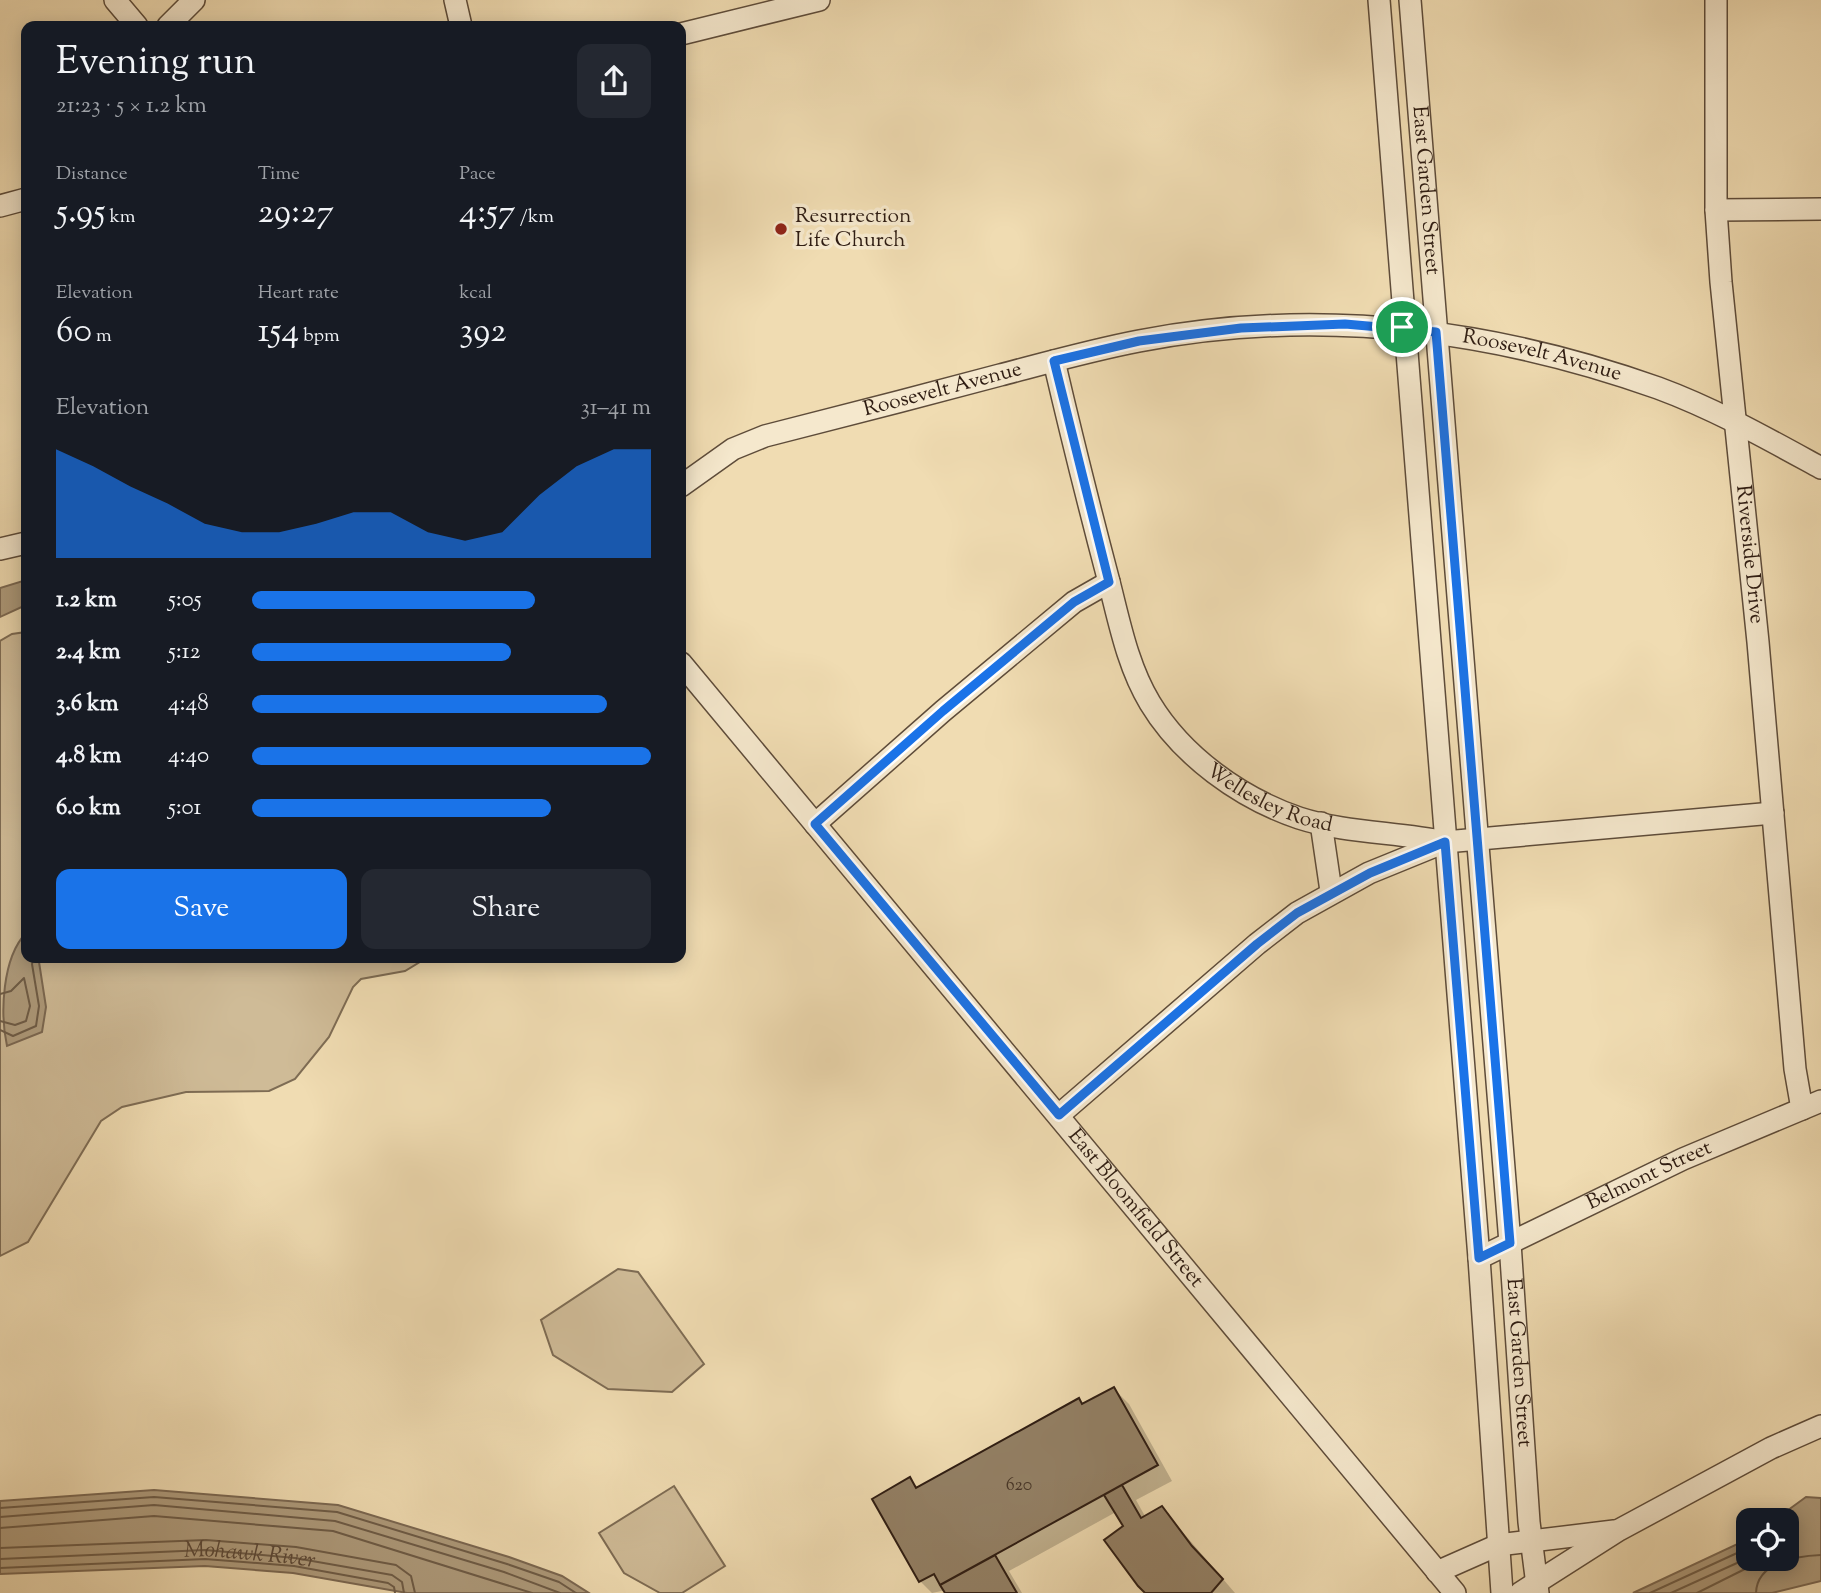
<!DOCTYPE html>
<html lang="en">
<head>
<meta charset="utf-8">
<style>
	:root { --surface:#171b24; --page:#242831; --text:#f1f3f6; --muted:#9ea1a6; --accent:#1a73e8 }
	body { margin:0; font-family:"Sorts Mill Goudy",serif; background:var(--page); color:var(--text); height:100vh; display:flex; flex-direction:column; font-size:26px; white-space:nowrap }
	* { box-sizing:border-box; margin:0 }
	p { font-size:23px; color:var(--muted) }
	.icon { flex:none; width:38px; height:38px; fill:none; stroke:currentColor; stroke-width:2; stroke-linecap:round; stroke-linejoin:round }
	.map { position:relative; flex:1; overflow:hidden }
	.panel { position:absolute; left:21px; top:21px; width:665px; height:942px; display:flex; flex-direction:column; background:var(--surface); border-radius:14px; box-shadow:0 4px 18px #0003 }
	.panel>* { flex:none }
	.buttons { position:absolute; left:1736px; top:1508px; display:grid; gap:14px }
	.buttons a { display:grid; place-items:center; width:63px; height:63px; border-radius:14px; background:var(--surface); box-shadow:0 4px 18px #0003; font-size:35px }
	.pin { position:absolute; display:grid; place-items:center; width:60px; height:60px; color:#fff; margin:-30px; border:4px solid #fff; border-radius:50%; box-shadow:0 2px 7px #0007 }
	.round { display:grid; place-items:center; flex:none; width:74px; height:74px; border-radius:14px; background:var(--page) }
	.summary { display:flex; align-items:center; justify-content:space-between; height:119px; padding:0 35px }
	h1 { font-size:38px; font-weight:600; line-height:52px }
	.figures { display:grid; grid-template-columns:repeat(3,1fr); gap:10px; height:119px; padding:7px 35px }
	.figures div { display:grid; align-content:center }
	.figures b { font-size:35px; font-weight:600 }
	.figures small { font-size:19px; font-weight:400 }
	.figures p { font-size:19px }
	.chart { height:196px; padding:14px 35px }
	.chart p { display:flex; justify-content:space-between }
	.chart svg { width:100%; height:126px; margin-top:7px; fill:var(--accent); opacity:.7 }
	.action { display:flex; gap:14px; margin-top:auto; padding:14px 35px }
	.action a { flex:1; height:80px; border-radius:14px; background:var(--accent); color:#fff; font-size:28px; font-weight:600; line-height:80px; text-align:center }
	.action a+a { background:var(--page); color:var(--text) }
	ul { padding:0 35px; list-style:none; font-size:23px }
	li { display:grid; grid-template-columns:112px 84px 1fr; align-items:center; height:52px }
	li i { height:18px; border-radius:9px; background:var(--accent) }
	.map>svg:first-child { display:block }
	.green { fill:#cfbb97; stroke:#7e6c54; stroke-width:2 }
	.water { fill:#ae9b7c; stroke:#7b6852; stroke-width:2 }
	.shadow { fill:#0003 }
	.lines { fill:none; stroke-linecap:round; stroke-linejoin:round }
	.shore { stroke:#6e5c47; stroke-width:2 }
	.building { fill:#938065; stroke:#2e1c12; stroke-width:2 }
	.minor-casing { stroke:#5e4c3a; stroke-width:24 }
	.minor { stroke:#f5e8cd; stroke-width:21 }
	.route-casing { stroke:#fff; stroke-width:14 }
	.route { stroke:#1a73e8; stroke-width:9 }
	.poi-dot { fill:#8f2418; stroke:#f5e8cd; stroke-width:2.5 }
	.labels { text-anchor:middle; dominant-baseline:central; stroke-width:7; stroke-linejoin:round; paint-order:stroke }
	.number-label { font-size:18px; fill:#473527 }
	.street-label { font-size:21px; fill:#2e1c12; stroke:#f5e8cd }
	.poi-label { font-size:21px; fill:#2e1c12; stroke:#f5e8cd; text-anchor:start }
	.water-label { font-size:23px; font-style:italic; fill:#5b4837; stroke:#f5e8cd }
</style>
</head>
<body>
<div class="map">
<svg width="1821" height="1593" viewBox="0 0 1821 1593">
	<rect width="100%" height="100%" fill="#f0dcb2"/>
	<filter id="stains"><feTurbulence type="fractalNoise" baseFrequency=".00286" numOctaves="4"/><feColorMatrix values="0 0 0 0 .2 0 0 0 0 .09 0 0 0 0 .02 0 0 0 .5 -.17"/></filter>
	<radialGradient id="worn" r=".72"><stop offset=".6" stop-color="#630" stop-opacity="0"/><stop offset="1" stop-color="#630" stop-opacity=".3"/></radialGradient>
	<!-- green -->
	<path class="green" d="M 26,632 L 26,957 L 428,957 L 405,971 L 361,979 L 353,987 L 329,1037 L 295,1079 L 269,1091 L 186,1092 L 122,1107 L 101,1121 L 28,1242 L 0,1256 L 0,641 L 12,634 Z
		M 618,1269 L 638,1272 L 704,1364 L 672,1392 L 608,1389 L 553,1355 L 541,1320 Z
		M 674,1486 L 725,1566 L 682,1593 L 660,1593 L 624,1573 L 599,1533 Z"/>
	<!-- water -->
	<path class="water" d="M 26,580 L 26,605 L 0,617 L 0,588 Z
		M 26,933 L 26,957 L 43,957 L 39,962 L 46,1007 L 42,1032 L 7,1046 C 0,1014 2,958 26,933 Z
		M 154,1490 L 338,1505 L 509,1557 L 562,1576 L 589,1593 L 407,1593 L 293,1573 L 205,1566 L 0,1574 L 0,1501 Z
		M 1806,1497 L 1821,1498 L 1821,1581 L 1772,1593 L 1633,1593 L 1748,1539 L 1748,1559 L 1787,1559 L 1787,1521 L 1773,1521 Z"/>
	<!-- shadow -->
	<path class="shadow" d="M 1114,1389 L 1129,1404 L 1172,1481 L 1136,1500 L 1146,1518 L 1162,1508 L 1235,1593 L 1148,1593 L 1125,1526 L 1116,1512 L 1009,1571 L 1022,1593 L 948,1593 L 946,1590 L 932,1593 L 920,1581 L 910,1480 L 919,1488 L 1079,1400 L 1084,1405 Z"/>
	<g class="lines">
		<!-- shore -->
		<g class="shore">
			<path d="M 0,994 L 11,991 L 24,978 L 30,1006 L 26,1021 L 15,1025 L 0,1021"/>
			<path d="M 0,1030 L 13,1036 L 36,1026 L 39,1006 L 32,964 L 34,957"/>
			<path d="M 0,1508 L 154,1497 L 337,1512 L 507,1564 L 559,1582 L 576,1593"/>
			<path d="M 0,1517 L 154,1505 L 335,1521 L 504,1572 L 560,1593"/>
			<path d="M 0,1528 L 154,1516 L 333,1531 L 532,1593"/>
			<path d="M 0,1548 L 206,1540 L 296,1547 L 396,1565 L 411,1576 L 415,1593"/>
			<path id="s1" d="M 0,1559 L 205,1550 L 295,1558 L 392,1575 L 402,1582 L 404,1593"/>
			<path d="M 0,1568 L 205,1559 L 294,1566 L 388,1583 L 394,1587 L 395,1593"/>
			<path d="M 1650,1593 L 1748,1548"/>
			<path d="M 1671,1593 L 1748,1558"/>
			<path d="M 1697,1593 L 1765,1559"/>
			<path d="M 1756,1593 C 1757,1562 1796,1556 1821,1555"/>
		</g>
	</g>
	<!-- building -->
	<path class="building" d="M 1114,1387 L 1158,1465 L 940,1585 L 934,1574 L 919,1582 L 872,1499 L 910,1477 L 916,1488 L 1079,1398 L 1082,1404 Z
		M 1122,1485 L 1141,1518 L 1162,1506 L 1192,1546 L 1223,1579 L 1211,1593 L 1145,1593 L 1138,1586 L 1104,1540 L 1123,1526 L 1104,1495 Z
		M 995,1555 L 1017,1593 L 945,1593 L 940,1585 Z"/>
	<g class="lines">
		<defs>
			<g id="minor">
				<path d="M 115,0 L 137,26"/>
				<path d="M 455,0 L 461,26"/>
				<path d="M 1379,0 L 1479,1258 L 1502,1593"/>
				<path id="s2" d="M 1410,0 L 1510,1243 L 1529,1522 L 1538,1593"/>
				<path id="s3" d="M 1716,0 L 1716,210 L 1721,282 L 1758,642 L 1795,1069 L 1802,1109"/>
				<path d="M 168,26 L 194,0"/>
				<path d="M 681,34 L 819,0"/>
				<path d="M 0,206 L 26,199"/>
				<path d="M 1716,210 L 1821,209"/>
				<path id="s4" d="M 1054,361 C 1071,434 1089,506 1108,578 C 1119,620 1127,665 1150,703 C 1182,756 1240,798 1299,818 C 1345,833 1397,832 1445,842 L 1773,813"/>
				<path id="s5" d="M 681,486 L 733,449 L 765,436 C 843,416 922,396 1000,375 C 1046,363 1092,350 1139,341 C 1316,307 1489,328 1658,388 C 1715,409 1768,439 1821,468"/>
				<path d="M 0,549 L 26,543"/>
				<path id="s6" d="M 681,663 L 1455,1593"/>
				<path d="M 1321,823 L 1331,891"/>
				<path d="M 815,824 L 943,711 L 1074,602 L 1109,582"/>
				<path d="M 1059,1115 L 1257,944 L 1297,913 L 1369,873 L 1445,842"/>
				<path id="s7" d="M 1479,1258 L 1683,1159 L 1821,1101"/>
				<path d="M 1437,1572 L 1498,1545 L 1614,1531"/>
				<path d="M 1520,1593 L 1619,1530 L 1771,1448 L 1821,1426"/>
			</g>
		</defs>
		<!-- minor casing -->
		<use href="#minor" class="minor-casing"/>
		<!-- minor -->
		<use href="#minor" class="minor"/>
	</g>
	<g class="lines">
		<defs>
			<path id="route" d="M 1345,324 L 1436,332 L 1510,1243 L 1479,1258 L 1445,842 L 1370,873 L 1297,913 L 1257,944 L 1059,1115 L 815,824 L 943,711 L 1074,602 L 1109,582 L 1054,361 L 1139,341 L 1241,328 Z"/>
		</defs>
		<!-- route casing -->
		<use href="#route" class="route-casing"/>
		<!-- route -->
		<use href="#route" class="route"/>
	</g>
	<!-- markers -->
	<circle class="poi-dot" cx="781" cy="229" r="7"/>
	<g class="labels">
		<!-- number labels -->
		<g class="number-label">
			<text x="1019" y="1486">620</text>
		</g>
		<!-- street labels -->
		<g class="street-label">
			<text stroke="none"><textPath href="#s2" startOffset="191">East Garden Street</textPath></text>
			<text stroke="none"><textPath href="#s5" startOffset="891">Roosevelt Avenue</textPath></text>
			<text stroke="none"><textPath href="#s5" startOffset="282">Roosevelt Avenue</textPath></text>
			<text stroke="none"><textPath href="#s3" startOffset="556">Riverside Drive</textPath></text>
			<text stroke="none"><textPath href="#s4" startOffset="513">Wellesley Road</textPath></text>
			<text stroke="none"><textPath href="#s7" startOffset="189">Belmont Street</textPath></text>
			<text stroke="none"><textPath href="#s6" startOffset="710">East Bloomfield Street</textPath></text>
			<text stroke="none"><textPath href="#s2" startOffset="1367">East Garden Street</textPath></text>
		</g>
		<!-- poi labels -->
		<g class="poi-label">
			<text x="795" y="217">Resurrection<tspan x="795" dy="24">Life Church</tspan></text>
		</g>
		<!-- water labels -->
		<g class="water-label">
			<text stroke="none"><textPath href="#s1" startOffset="250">Mohawk River</textPath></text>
		</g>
	</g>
	<rect width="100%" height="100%" filter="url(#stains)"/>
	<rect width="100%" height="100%" fill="url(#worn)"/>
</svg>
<div class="buttons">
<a><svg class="icon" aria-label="locate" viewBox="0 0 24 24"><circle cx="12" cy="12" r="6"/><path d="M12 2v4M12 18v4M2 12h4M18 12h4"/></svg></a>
</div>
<div class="pin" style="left:1402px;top:327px;background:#1e9e55"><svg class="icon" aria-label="arrive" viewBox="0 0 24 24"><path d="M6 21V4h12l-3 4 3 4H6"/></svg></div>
<section class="panel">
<div class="summary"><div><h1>Evening run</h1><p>21:23 · 5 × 1.2 km</p></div><a class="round"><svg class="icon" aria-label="share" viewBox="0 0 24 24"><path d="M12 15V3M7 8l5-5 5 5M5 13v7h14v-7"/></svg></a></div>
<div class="figures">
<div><p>Distance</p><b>5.95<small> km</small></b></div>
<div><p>Time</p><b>29:27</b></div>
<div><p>Pace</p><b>4:57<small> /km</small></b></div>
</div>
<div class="figures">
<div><p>Elevation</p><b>60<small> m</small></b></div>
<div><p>Heart rate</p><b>154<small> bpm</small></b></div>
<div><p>kcal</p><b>392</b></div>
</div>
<div class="chart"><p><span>Elevation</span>31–41 m</p>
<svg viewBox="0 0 160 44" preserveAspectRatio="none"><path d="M0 44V6L10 12L20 19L30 25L40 32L50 35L60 35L70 32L80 28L90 28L100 35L110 38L120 35L130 22L140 12L150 6L160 6V44z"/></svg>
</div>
<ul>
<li><b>1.2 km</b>5:05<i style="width:71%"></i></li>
<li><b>2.4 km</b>5:12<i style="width:65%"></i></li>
<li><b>3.6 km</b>4:48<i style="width:89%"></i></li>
<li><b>4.8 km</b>4:40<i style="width:100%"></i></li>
<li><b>6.0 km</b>5:01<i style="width:75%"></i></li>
</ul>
<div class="action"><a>Save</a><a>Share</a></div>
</section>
</div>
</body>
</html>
